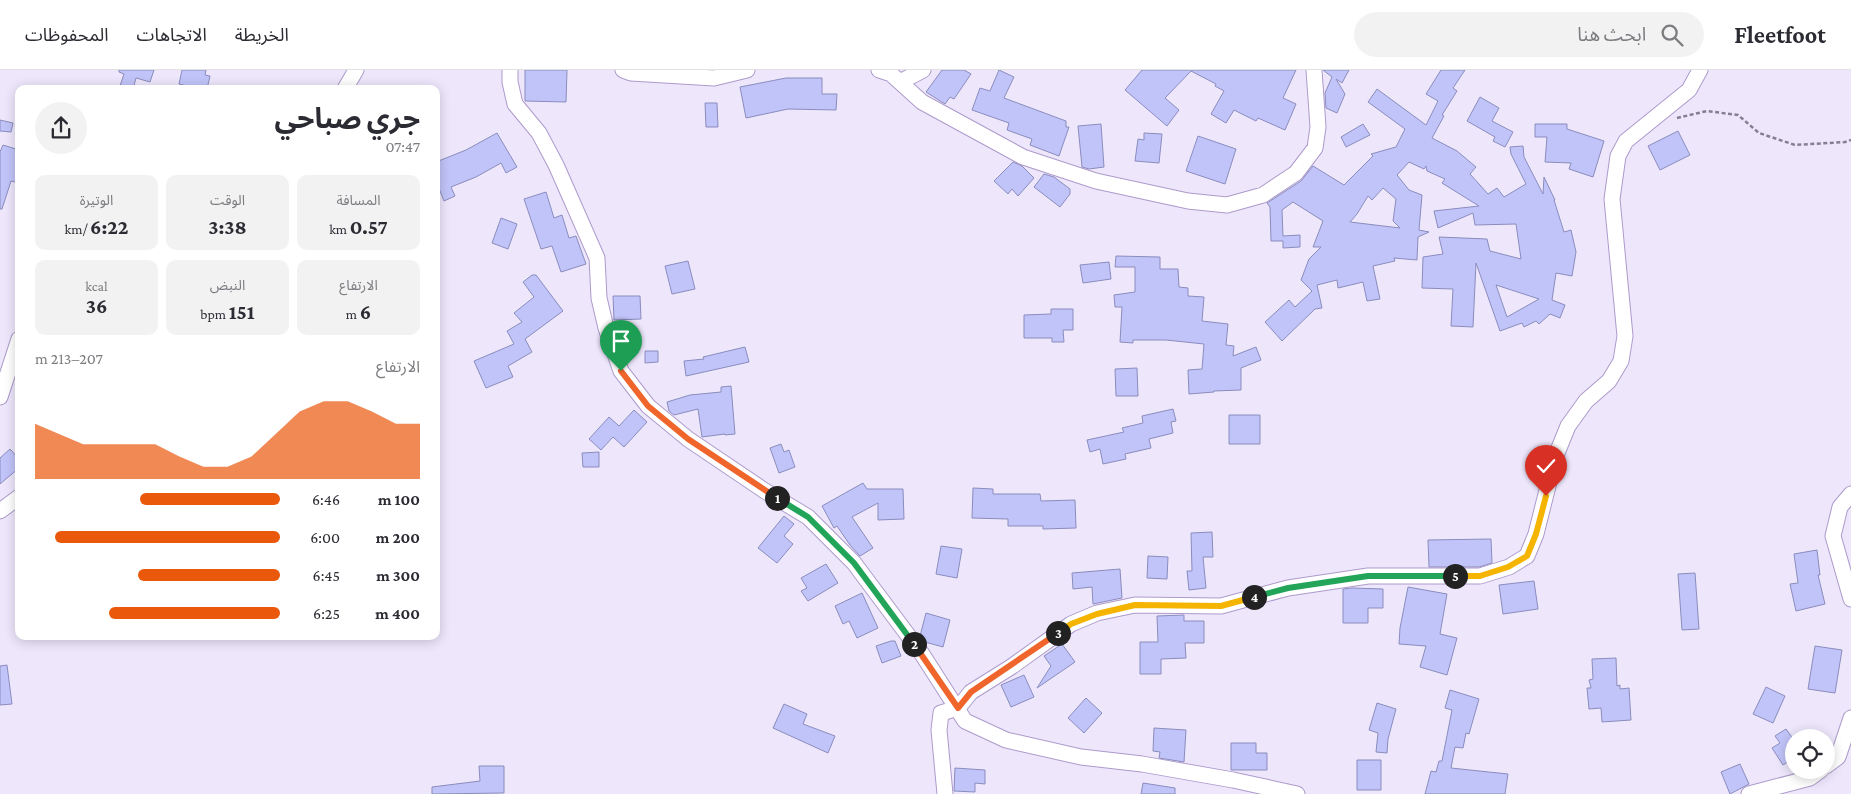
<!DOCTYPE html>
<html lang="ar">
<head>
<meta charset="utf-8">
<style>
	:root { --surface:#fff; --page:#f2f2f3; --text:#2b2b33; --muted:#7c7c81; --line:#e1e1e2; --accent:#ea580c }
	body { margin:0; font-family:"Crimson Pro","Noto Sans Arabic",serif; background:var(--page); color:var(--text); direction:rtl; height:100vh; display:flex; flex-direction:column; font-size:19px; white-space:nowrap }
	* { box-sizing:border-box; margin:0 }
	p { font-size:16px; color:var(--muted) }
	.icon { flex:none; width:28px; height:28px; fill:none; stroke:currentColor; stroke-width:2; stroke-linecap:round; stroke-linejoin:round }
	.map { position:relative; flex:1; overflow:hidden; direction:ltr }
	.panel { position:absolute; left:15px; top:15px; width:425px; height:555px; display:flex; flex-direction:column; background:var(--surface); border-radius:10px; box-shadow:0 2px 12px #0003; direction:rtl }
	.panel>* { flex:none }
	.controls { position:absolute; left:1785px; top:659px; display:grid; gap:10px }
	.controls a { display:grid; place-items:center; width:50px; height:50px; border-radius:50%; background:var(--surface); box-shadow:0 2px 12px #0003; font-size:25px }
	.pin { position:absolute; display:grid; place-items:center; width:42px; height:42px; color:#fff; margin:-51px -21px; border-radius:50% 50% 50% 0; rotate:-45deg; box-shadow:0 0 5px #0007 }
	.pin .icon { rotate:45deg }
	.km { position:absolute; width:25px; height:25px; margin:-12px; border-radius:50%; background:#222; color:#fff; font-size:14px; line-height:25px; text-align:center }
	.round { display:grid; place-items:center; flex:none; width:52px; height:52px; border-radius:26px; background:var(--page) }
	.headline { display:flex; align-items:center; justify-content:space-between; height:85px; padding:0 20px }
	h1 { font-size:28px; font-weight:700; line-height:38px }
	.figures { display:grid; grid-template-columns:repeat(3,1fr); gap:8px; height:85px; padding:5px 20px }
	.figures div { display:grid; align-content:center; border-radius:10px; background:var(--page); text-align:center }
	.figures b { font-size:21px; font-weight:700 }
	.figures small { font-size:14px; font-weight:400 }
	.figures p { font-size:14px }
	.chart { height:140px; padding:10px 20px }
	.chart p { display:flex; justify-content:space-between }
	.chart svg { width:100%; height:90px; margin-top:5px; fill:var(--accent); opacity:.7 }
	ul { padding:0 20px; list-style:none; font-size:16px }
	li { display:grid; grid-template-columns:80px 60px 1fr; align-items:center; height:38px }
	li i { height:12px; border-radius:6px; background:var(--accent) }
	header { display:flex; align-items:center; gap:30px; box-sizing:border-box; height:70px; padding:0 25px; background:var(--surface); border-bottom:1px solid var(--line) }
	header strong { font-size:24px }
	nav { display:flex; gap:28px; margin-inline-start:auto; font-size:18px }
	.search { width:350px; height:45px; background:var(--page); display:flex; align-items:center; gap:12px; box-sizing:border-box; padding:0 18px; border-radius:28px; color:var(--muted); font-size:19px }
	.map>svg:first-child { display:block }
	.building { fill:#c1c4f8; stroke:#8a8cbd; fill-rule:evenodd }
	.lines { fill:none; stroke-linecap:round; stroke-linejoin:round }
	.minor-casing { stroke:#ad9acb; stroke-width:17 }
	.path { stroke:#867f93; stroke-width:2.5; stroke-dasharray:4 2.5; stroke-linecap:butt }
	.minor { stroke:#fff; stroke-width:15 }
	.split-1-casing { stroke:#fff; stroke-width:10 }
	.split-2-casing { stroke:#fff; stroke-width:10 }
	.split-3-casing { stroke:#fff; stroke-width:10 }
	.split-4-casing { stroke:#fff; stroke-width:10 }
	.split-5-casing { stroke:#fff; stroke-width:10 }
	.split-6-casing { stroke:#fff; stroke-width:10 }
	.split-1 { stroke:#f0652b; stroke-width:6 }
	.split-2 { stroke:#22a559; stroke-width:6 }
	.split-3 { stroke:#f0652b; stroke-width:6 }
	.split-4 { stroke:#f5b400; stroke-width:6 }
	.split-5 { stroke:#22a559; stroke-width:6 }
	.split-6 { stroke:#f5b400; stroke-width:6 }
</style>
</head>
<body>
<header>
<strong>Fleetfoot</strong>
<div class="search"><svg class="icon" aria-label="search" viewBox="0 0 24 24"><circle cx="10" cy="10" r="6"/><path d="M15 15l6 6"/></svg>ابحث هنا</div>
<nav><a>الخريطة</a><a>الاتجاهات</a><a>المحفوظات</a></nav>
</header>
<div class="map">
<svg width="1851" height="724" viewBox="0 0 1851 724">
	<rect width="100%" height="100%" fill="#eee7fc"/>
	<!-- building -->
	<path class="building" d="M 119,0 L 154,0 L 150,12 L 136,8 L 133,19 L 119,19 L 124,4 L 119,2 Z
		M 182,0 L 206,0 L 205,5 L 210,6 L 207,19 L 198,19 L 179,14 Z
		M 525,0 L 567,0 L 566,32 L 525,31 Z
		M 942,0 L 964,0 L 971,4 L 954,29 L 950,27 L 945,34 L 926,22 Z
		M 999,0 L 1014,7 L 1004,28 L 1066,51 L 1066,57 L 1069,57 L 1059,86 L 1030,75 L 1032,69 L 1007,60 L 1009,53 L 972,40 L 980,18 L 990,21 Z
		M 1142,0 L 1296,0 L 1283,28 L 1296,34 L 1285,60 L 1258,48 L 1256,51 L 1234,40 L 1226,53 L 1211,44 L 1224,21 L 1215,16 L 1216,14 L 1191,1 L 1165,28 L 1179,40 L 1167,56 L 1125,20 Z
		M 1323,0 L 1349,0 L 1342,13 L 1336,9 L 1345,24 L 1337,43 L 1326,38 L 1325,23 L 1332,7 Z
		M 1441,0 L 1465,0 L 1453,18 L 1457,21 L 1442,45 L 1444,46 L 1432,68 L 1457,81 L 1476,97 L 1470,104 L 1488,124 L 1497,118 L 1504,127 L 1526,114 L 1511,84 L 1510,77 L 1523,76 L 1524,87 L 1543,124 L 1544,107 L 1555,130 L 1554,130 L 1564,162 L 1571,160 L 1576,182 L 1572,206 L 1556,203 L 1552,230 L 1565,235 L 1560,248 L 1550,244 L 1539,254 L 1536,251 L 1524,257 L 1522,253 L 1500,261 L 1476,193 L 1473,257 L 1451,256 L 1453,219 L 1422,218 L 1423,187 L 1443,184 L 1439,167 L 1487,169 L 1490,181 L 1521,189 L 1516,154 L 1475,155 L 1473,143 L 1438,158 L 1434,141 L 1479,136 L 1442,113 L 1445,109 L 1427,101 L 1426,96 L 1424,99 L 1409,92 L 1397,105 L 1409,120 L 1422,125 L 1419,160 L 1429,162 L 1418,167 L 1417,190 L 1394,188 L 1395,191 L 1373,196 L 1380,229 L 1367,231 L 1363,212 L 1338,218 L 1337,210 L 1317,215 L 1322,238 L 1315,239 L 1282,271 L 1265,252 L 1289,230 L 1295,237 L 1312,221 L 1301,210 L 1309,189 L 1321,177 L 1313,177 L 1323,151 L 1293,132 L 1282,140 L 1283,166 L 1300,165 L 1300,177 L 1283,178 L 1283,171 L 1271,171 L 1270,137 L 1267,133 L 1301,111 L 1313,96 L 1344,115 L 1373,86 L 1371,84 L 1396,77 L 1405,59 L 1368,32 L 1377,19 L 1426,55 L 1438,31 L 1426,24 ZM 1383,118 L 1396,129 L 1393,151 L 1400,158 L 1350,152 L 1357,144 L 1368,126 L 1372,130 ZM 1496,215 L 1539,229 L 1507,247 Z
		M 786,8 L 822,8 L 822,24 L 837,24 L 836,40 L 788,39 L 746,48 L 740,17 Z
		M 1480,27 L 1499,38 L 1492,51 L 1513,62 L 1505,77 L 1493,71 L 1495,67 L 1467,51 Z
		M 705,33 L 717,33 L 718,57 L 706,57 Z
		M 0,50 L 13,53 L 11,62 L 0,61 Z
		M 1101,54 L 1104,97 L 1089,99 L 1082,97 L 1078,56 Z
		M 1363,54 L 1370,65 L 1346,77 L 1341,67 Z
		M 1535,54 L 1567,54 L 1567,59 L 1604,71 L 1593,107 L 1569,99 L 1571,93 L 1545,92 L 1547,67 L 1535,67 Z
		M 1678,61 L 1690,85 L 1660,100 L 1648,76 Z
		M 497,63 L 517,97 L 506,103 L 501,93 L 476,107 L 451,117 L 455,126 L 444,131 L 436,111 L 436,92 L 466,80 Z
		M 1144,63 L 1162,64 L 1159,93 L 1135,91 L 1138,69 L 1144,70 Z
		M 1198,66 L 1236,79 L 1225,114 L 1186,101 Z
		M 3,75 L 19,80 L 19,113 L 11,111 L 2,139 L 0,139 L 0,82 Z
		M 1013,92 L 1022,96 L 1034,108 L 1018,126 L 1012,119 L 1008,124 L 994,111 Z
		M 1044,104 L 1054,107 L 1070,119 L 1070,124 L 1060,137 L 1034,117 Z
		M 546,122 L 554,148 L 562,145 L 569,168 L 576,166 L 586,194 L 561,202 L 552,176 L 541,179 L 524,129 Z
		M 501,148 L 517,154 L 508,179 L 492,173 Z
		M 1116,186 L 1160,187 L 1160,199 L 1178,199 L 1179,217 L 1188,218 L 1188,226 L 1204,227 L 1202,251 L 1228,254 L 1226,275 L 1234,276 L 1233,286 L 1256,277 L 1261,290 L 1241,298 L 1241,320 L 1214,321 L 1214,322 L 1189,324 L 1188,300 L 1202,299 L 1204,274 L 1166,270 L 1133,270 L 1133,273 L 1120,272 L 1122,237 L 1115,237 L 1114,225 L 1135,222 L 1135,197 L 1115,197 Z
		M 688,191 L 695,219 L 672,224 L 665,196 Z
		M 1109,192 L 1111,209 L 1083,213 L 1080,195 Z
		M 532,205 L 536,205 L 563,241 L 525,269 L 532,282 L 508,296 L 513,307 L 486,318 L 474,291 L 514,274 L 507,261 L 522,252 L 514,243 L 534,227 L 523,212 Z
		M 613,226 L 640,226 L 641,249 L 614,250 Z
		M 1051,239 L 1073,239 L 1073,260 L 1063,260 L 1064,272 L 1052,272 L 1052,268 L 1024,268 L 1024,245 L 1051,244 Z
		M 745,277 L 749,292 L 686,306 L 684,291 L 704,289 L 703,287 Z
		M 645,281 L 658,281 L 658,292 L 645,293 Z
		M 1137,298 L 1138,326 L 1116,326 L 1115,299 Z
		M 731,316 L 735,364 L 725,365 L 725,364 L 702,367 L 698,339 L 674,345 L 669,341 L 667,332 L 690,325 L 721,322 L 721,317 Z
		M 1173,339 L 1176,351 L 1171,352 L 1173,363 L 1149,369 L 1151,378 L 1125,384 L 1126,389 L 1103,394 L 1100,379 L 1090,382 L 1087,370 L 1124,362 L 1122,358 L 1143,353 L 1142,346 Z
		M 634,340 L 647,352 L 624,377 L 613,367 L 601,380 L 589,369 L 609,347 L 619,356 Z
		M 1229,345 L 1260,345 L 1260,374 L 1229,374 Z
		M 781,374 L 784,382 L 789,380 L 795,397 L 779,403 L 770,378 Z
		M 10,379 L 19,389 L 19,398 L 0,414 L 0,388 Z
		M 599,382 L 599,397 L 583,397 L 582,383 Z
		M 863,413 L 867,419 L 903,419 L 904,449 L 878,450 L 878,433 L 852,447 L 873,478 L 860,486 L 850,475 L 837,456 L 834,458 L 822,436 Z
		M 973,418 L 993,419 L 993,424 L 1040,424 L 1041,431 L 1075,430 L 1076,458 L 1043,459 L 1043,456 L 1008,456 L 1008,449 L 972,448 Z
		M 784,446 L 794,454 L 784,466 L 793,474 L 777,493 L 758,478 Z
		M 1212,462 L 1213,487 L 1203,487 L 1206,518 L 1189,520 L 1187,501 L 1192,501 L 1191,463 Z
		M 1491,469 L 1492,493 L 1479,497 L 1429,497 L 1428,470 Z
		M 941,476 L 962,479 L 957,508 L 936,504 Z
		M 1817,480 L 1820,505 L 1818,505 L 1825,534 L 1796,541 L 1790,514 L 1798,513 L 1794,484 Z
		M 1148,486 L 1168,487 L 1167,509 L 1147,508 Z
		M 826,494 L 838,513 L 808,531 L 801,521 L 807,518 L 801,508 Z
		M 1120,499 L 1122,528 L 1093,534 L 1092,517 L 1073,519 L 1072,503 Z
		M 1695,503 L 1699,559 L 1682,560 L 1678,504 Z
		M 1534,511 L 1538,539 L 1503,544 L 1499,515 Z
		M 1408,517 L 1447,524 L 1440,564 L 1457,568 L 1447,605 L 1420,597 L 1426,576 L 1399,574 L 1400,558 Z
		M 1352,518 L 1383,519 L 1383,538 L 1368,538 L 1368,553 L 1343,553 L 1343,519 Z
		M 862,523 L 878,558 L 857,568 L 849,551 L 843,554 L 835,536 Z
		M 926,543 L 950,550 L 943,577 L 925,572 L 920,566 Z
		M 1184,545 L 1184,551 L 1204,551 L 1204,573 L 1185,573 L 1186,588 L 1161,589 L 1161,604 L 1140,604 L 1140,572 L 1158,572 L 1157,546 Z
		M 891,571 L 895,571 L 901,586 L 882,593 L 876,576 Z
		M 1062,574 L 1075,592 L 1037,618 L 1051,596 L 1044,586 Z
		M 1815,576 L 1842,580 L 1835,623 L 1808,619 Z
		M 1616,588 L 1617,616 L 1620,615 L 1620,619 L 1629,618 L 1631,650 L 1602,652 L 1601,638 L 1589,639 L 1587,618 L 1591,618 L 1589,610 L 1593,609 L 1592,589 Z
		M 7,595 L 12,634 L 0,635 L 0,596 Z
		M 1024,605 L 1034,627 L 1011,637 L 1001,615 Z
		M 1766,617 L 1785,626 L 1773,653 L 1753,644 Z
		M 1450,620 L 1479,629 L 1469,664 L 1466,663 L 1463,678 L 1455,677 L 1451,698 L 1508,704 L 1505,724 L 1425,724 L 1431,701 L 1436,702 L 1439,691 L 1442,691 L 1452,640 L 1445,638 Z
		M 1086,628 L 1102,643 L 1084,663 L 1068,648 Z
		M 1377,633 L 1396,639 L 1388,669 L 1387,683 L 1376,682 L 1378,663 L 1369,660 Z
		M 784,634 L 807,644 L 803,654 L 835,666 L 828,683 L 773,658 Z
		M 1154,658 L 1186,660 L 1184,692 L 1159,688 L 1160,682 L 1153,681 Z
		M 1786,659 L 1794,670 L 1794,688 L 1783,695 L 1772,678 L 1780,673 L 1775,666 Z
		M 1231,673 L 1256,673 L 1256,683 L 1267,683 L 1267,700 L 1231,700 Z
		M 1357,690 L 1381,690 L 1381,720 L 1357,720 Z
		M 1740,694 L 1749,714 L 1730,724 L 1721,702 Z
		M 479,696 L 504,696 L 504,723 L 432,724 L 432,717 L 480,711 Z
		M 955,698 L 985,700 L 985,714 L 975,713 L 975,722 L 954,721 Z
		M 1143,713 L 1175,718 L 1175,724 L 1141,724 Z"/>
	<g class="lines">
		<defs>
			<path id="minor" d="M 510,0 L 510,12 L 515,34 L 539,63 L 556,95 L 597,188 L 599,228 L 606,258 L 621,301 L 648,336 L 688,369 L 765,421 L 808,447 L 854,493 L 922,584 L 965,651 L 1006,670 L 1081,687 L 1142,694 L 1233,710 L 1297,724
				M 623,0 L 631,3 L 714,8 L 747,0
				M 879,0 L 891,4 L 922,32 L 1023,87 L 1096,111 L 1188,131 L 1227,135 L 1263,125 L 1296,103 L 1315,78 L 1318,57 L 1314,0
				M 900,12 L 923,0
				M 345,19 L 356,0
				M 0,327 L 19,269
				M 1851,424 L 1840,437 L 1833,466 L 1851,529
				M 0,441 L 19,427
				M 1826,696 L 1838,687 L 1851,648
				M 945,724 L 939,660 L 941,643 L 958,638 L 971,622 L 1011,597 L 1071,554 L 1097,543 L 1135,535 L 1221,536 L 1288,518 L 1368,506 L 1480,506 L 1509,497 L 1527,486 L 1536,464 L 1555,388 L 1568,356 L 1586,331 L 1609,311 L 1621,291 L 1625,266 L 1612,129 L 1618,86 L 1626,71 L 1689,20 L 1700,0
				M 1749,724 L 1810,708 L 1821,700"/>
		</defs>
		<!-- minor casing -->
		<use href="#minor" class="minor-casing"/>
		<!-- path -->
		<path class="path" d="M 1677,48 L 1707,41 L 1738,45 L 1759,63 L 1795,75 L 1845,72 L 1851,70"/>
		<!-- minor -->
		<use href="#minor" class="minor"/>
	</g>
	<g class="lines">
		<defs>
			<path id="split-1" d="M 621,301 L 648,336 L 688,369 L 777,428"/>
			<path id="split-2" d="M 777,428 L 808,447 L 854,493 L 914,574"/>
			<path id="split-3" d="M 914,574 L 958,638 L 971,622 L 1058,563"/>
			<path id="split-4" d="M 1058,563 L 1071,554 L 1097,544 L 1135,535 L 1221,536 L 1254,527"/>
			<path id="split-5" d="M 1254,527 L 1288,518 L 1368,506 L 1455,506"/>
			<path id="split-6" d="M 1455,506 L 1480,506 L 1508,497 L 1527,486 L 1536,464 L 1546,426"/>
		</defs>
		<!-- split-1 casing -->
		<use href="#split-1" class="split-1-casing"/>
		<!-- split-2 casing -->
		<use href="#split-2" class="split-2-casing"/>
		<!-- split-3 casing -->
		<use href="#split-3" class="split-3-casing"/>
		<!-- split-4 casing -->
		<use href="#split-4" class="split-4-casing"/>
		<!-- split-5 casing -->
		<use href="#split-5" class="split-5-casing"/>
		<!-- split-6 casing -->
		<use href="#split-6" class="split-6-casing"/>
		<!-- split-1 -->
		<use href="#split-1" class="split-1"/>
		<!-- split-2 -->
		<use href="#split-2" class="split-2"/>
		<!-- split-3 -->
		<use href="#split-3" class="split-3"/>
		<!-- split-4 -->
		<use href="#split-4" class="split-4"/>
		<!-- split-5 -->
		<use href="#split-5" class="split-5"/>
		<!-- split-6 -->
		<use href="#split-6" class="split-6"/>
	</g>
</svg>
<div class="controls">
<a><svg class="icon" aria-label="locate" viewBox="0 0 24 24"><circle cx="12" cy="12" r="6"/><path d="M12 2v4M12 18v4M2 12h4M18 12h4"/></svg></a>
</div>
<div class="pin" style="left:621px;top:301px;background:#1e9e55"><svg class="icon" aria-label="arrive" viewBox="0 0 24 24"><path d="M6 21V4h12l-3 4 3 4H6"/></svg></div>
<div class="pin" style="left:1546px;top:426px;background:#d93025"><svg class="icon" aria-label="check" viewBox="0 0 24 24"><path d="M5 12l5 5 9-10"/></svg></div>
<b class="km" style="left:777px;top:428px">1</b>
<b class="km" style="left:914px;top:574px">2</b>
<b class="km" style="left:1058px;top:563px">3</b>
<b class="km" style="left:1254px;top:527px">4</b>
<b class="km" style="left:1455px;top:506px">5</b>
<section class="panel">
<div class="headline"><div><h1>جري صباحي</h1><p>07:47</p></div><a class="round"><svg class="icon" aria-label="share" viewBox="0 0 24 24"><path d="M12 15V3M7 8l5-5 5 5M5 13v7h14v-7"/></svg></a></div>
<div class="figures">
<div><p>المسافة</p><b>0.57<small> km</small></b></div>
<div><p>الوقت</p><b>3:38</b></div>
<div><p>الوتيرة</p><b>6:22<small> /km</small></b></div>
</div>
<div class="figures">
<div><p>الارتفاع</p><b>6<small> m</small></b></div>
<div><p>النبض</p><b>151<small> bpm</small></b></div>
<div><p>kcal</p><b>36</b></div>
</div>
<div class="chart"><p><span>الارتفاع</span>207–213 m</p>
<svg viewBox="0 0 160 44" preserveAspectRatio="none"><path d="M0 44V17L10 22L20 27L30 27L40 27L50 27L60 33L70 38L80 38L90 33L100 22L110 11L120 6L130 6L140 11L150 17L160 17V44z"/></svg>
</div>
<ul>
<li><b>100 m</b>6:46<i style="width:57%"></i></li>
<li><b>200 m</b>6:00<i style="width:92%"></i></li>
<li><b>300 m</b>6:45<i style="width:58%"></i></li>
<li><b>400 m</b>6:25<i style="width:70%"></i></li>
</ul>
</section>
</div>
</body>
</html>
